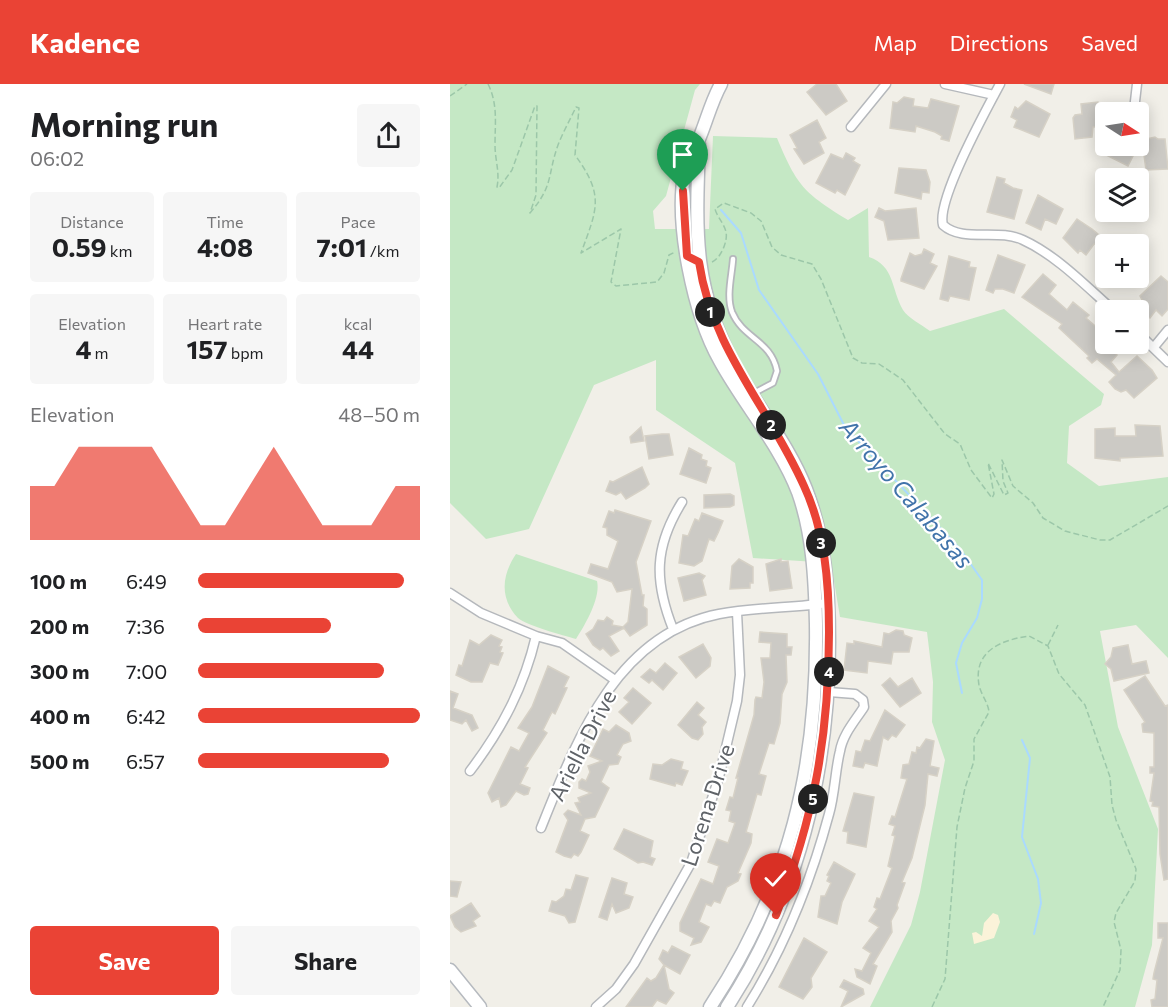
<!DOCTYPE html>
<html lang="en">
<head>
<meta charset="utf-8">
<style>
	:root { --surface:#fff; --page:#f6f6f6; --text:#202124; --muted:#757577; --accent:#ea4335 }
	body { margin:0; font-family:Commissioner,sans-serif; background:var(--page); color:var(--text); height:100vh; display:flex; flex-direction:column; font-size:22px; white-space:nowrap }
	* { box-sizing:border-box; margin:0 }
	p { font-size:20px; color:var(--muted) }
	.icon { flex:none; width:33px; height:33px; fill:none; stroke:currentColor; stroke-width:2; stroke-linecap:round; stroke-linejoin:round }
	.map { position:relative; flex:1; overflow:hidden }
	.sheet { display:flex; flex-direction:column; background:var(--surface); width:450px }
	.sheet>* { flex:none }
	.needle { width:39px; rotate:102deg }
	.buttons { position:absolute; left:645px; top:18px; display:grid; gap:12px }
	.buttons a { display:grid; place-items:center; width:54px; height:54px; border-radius:6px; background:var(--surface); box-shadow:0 3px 15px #0003; font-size:30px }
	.pin { position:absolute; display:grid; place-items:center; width:51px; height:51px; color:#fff; margin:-62px -26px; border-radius:50% 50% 50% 0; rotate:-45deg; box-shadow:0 0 6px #0007 }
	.pin .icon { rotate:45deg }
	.km { position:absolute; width:30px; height:30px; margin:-15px; border-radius:50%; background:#222; color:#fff; font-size:16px; line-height:30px; text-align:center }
	.round { display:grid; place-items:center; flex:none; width:63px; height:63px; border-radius:6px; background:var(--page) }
	.head { display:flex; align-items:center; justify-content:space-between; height:102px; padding:0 30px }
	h1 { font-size:33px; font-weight:700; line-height:45px }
	.figures { display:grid; grid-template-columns:repeat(3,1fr); gap:9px; height:102px; padding:6px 30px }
	.figures div { display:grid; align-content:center; border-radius:6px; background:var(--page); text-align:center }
	.figures b { font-size:26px; font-weight:700 }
	.figures small { font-size:16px; font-weight:400 }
	.figures p { font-size:16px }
	.chart { height:168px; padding:12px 30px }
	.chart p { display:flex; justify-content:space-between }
	.chart svg { width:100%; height:108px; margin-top:6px; fill:var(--accent); opacity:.7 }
	.primary-button { display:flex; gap:12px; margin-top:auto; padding:12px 30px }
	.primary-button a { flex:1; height:69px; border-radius:6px; background:var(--accent); color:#fff; font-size:24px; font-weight:700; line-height:69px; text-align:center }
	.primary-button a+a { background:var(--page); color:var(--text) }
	ul { padding:0 30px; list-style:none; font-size:20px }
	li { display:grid; grid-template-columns:96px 72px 1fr; align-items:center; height:45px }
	li i { height:15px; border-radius:8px; background:var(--accent) }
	header { display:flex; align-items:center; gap:36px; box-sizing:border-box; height:84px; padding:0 30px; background:var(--accent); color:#fff }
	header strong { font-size:28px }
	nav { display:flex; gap:33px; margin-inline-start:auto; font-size:21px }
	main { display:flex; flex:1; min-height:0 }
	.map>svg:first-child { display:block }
	.green { fill:#c5e8c5 }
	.sand { fill:#fbf3d9 }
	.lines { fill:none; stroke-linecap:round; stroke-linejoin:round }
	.stream { stroke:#aadaff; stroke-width:2 }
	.building { fill:#cccac5; stroke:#d6d1c6; stroke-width:1.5 }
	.lane-casing { stroke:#b5b8bc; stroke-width:8 }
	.street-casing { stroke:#b5b8bc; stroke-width:11 }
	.secondary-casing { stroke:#b6babf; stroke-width:15 }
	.path { stroke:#9cc7a9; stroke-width:1.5; stroke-dasharray:6 3; stroke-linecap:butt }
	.lane { stroke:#fff; stroke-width:4.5 }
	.street { stroke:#fff; stroke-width:8 }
	.secondary { stroke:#fff; stroke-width:12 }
	.route-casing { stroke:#fff; stroke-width:12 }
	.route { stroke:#ea4335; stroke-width:8 }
	.labels { text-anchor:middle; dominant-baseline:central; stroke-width:4.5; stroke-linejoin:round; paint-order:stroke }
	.street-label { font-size:22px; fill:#5f6368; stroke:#fff }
	.water-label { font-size:24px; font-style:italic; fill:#4174aa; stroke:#fff }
</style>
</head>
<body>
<header>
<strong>Kadence</strong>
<nav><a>Map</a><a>Directions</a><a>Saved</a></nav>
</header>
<main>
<section class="sheet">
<div class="head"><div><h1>Morning run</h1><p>06:02</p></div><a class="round"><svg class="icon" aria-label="share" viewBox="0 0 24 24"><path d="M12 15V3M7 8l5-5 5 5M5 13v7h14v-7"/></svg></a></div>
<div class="figures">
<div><p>Distance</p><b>0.59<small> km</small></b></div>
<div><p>Time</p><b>4:08</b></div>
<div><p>Pace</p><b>7:01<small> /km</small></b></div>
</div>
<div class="figures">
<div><p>Elevation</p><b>4<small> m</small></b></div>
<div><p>Heart rate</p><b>157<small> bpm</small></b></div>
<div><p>kcal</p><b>44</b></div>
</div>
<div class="chart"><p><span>Elevation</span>48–50 m</p>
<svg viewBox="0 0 160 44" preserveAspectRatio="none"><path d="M0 44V22L10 22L20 6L30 6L40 6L50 6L60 22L70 38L80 38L90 22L100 6L110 22L120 38L130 38L140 38L150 22L160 22V44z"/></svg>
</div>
<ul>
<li><b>100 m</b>6:49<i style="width:93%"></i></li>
<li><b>200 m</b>7:36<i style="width:60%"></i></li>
<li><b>300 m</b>7:00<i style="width:84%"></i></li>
<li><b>400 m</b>6:42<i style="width:100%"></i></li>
<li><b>500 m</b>6:57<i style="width:86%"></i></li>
</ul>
<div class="primary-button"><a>Save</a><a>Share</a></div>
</section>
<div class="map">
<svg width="718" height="923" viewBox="0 0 718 923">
	<rect width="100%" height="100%" fill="#f1efe8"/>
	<!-- green -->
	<path class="green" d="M 0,0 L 250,0 L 245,6 L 216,112 L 203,127 L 205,145 L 259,145 L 263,52 L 327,54 C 347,102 354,109 398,136 L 418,124 L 419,173 C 445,182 441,205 453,226 C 458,234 472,241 480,247 L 554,225 L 654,310 L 651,321 L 619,342 L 617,379 L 649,402 L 718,393 L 718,574 L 686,541 L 650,547 L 668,643 L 708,745 L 702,861 L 685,923 L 420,923 L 461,841 L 470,808 L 495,676 L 482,638 L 483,598 L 477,548 L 390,533 L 381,479 L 303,474 L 285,379 L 206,326 L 206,276 L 144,301 L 79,445 L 36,455 L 0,419 Z
		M 66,470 L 147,497 C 151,514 135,541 126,555 C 113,551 77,542 68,534 C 49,514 52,491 66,470 Z"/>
	<!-- sand -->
	<path class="sand" d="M 543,829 L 548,831 L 550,838 L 544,854 L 524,860 L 522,849 L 526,848 L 532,852 L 534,839 Z"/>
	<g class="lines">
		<!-- stream -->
		<path class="stream" d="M 271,126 L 291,149 L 309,206 L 368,290 L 395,343 L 510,465 L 532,496 L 532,515 L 527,534 L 512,559 L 506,579 L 512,609
			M 572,656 L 580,674 L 572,753 L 588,795 L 591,819 L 584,850"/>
	</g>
	<!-- building -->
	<path class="building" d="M 367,0 L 386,0 L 397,17 L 376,31 L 357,8 Z
		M 574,0 L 604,0 L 601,10 Z
		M 454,13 L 464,15 L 463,22 L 478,24 L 481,15 L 509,22 L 499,57 L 491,55 L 492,52 L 485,48 L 466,42 L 465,48 L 440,44 L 443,18 L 447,19 Z
		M 576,17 L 600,30 L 589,53 L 564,43 L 567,36 L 561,33 L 565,23 L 568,25 Z
		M 648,18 L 649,26 L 654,26 L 656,42 L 643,43 L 642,53 L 625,55 L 623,34 L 625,31 L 632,30 L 631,20 Z
		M 367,36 L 376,54 L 369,58 L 374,69 L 354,80 L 344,65 L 347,64 L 340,51 Z
		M 705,53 L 708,55 L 715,55 L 718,85 L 696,86 L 692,56 Z
		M 655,62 L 688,62 L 678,82 L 652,69 Z
		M 396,69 L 405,74 L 403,77 L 410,81 L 395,111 L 387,106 L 385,109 L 366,99 L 381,70 L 393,75 Z
		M 449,84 L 476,86 L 480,98 L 479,109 L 472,108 L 471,115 L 445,109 Z
		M 547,93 L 555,95 L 554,99 L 563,104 L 572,106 L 564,135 L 537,128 Z
		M 588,111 L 613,125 L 606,140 L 595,135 L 591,146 L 576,139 Z
		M 429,124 L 435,127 L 466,124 L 469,154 L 438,156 L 434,137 L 425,133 Z
		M 627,135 L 642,145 L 660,160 L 644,160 L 636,171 L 630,166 L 628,169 L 613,154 Z
		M 474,165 L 484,170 L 480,179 L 487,182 L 474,205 L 451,197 L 451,195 L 460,169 L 465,172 L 472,170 Z
		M 548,171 L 575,181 L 564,209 L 553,205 L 545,205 L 543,209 L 536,206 Z
		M 499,172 L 520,178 L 519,183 L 526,184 L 519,216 L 500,212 L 498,217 L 490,215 Z
		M 593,190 L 606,201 L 599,210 L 617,226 L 623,218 L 639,231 L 636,234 L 651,247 L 656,241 L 656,260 L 662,260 L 659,263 L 667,271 L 661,278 L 669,288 L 687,272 L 702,286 L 707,294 L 684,314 L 676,306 L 671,308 L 665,305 L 659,298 L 666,291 L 647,275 L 642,279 L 637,274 L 639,272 L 609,244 L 612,240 L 572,213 Z
		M 711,192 L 718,198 L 718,225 L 712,232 L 706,226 L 700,234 L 691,227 L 695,222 L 690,212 Z
		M 685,341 L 710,342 L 713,372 L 670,374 L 670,377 L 645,374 L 645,345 L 665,344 L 665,352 L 686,352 Z
		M 191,343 L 194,357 L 181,359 L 180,353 Z
		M 212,350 L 219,350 L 223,371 L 199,375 L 195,352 Z
		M 239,364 L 252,371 L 251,375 L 257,377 L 256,382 L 261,384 L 256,399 L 230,390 Z
		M 192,383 L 199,400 L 195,404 L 176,415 L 171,408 L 166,411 L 156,407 L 160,397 L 163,398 Z
		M 280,410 L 284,412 L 284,421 L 280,423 L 254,424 L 254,411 Z
		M 165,426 L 201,437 L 186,478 L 192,511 L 194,511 L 193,522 L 197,525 L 197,541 L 180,552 L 174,544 L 159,552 L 169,567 L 161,572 L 153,564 L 150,566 L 143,561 L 136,550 L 143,545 L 148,536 L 154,537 L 157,533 L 163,537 L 162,541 L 173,543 L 178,538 L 182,505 L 167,508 L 162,498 L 138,489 L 141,480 L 158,485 L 168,457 L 157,451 L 157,444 L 153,443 L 159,427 L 164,429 Z
		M 252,429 L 273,437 L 268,449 L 264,457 L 259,455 L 252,477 L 244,482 L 229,479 L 233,451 L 238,452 L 245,435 L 249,437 Z
		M 289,475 L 303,483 L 303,499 L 300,499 L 300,504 L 280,505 L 282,482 Z
		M 331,475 L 331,478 L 338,477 L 342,504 L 320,507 L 316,480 Z
		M 249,489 L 255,492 L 252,496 L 256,511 L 234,517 L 228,494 Z
		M 446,546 L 453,547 L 454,551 L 462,554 L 459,568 L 443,568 L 441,580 L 418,577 L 417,589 L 394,586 L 397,559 L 404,560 L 404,557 L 432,563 L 434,549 L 439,550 Z
		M 310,548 L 337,550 L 337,563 L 342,563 L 341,571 L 336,571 L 337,598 L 332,610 L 330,639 L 324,660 L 319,659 L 309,690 L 316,692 L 311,711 L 307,710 L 296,748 L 302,750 L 301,759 L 288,789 L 291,790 L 288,797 L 277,803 L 270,819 L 264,817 L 261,822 L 256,820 L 249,838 L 259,843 L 251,858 L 241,861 L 244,854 L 230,847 L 230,839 L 251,795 L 263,800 L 269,782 L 258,778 L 267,755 L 278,759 L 285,739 L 279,737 L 281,727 L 276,726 L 280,713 L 283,714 L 288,694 L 286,694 L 304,631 L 305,616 L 306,613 L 312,614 L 314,598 L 311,574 L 320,574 L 321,559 L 309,558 Z
		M 41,551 L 52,556 L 49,562 L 52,563 L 50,568 L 53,569 L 48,581 L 40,579 L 32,598 L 21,598 L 6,591 L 9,581 L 12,582 L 20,556 L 29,561 Z
		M 253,560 L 261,574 L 260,582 L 246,594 L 229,573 Z
		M 678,561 L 682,580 L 696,577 L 699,589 L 664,597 L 661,585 L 655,580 L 661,573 L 663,564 Z
		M 215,579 L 227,589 L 213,606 L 202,596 L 199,599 L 191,593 L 200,585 L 206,589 Z
		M 98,582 L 119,593 L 114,603 L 117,604 L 105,630 L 102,628 L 93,646 L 97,649 L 75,683 L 78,684 L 70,700 L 80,704 L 78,710 L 74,711 L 66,707 L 56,721 L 51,723 L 49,714 L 42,718 L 38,709 L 61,663 L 69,667 L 79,649 L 68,644 L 82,623 Z
		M 695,592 L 715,622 L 718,621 L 718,795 L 714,796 L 710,770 L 709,723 L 702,722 L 703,718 L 700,717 L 704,689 L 700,689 L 700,683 L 704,683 L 704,649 L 693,648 L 692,640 L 695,638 L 674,606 Z
		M 440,594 L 448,603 L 462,594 L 471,609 L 450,623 L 432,601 Z
		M 183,604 L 201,619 L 182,640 L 169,628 L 179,618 L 174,614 Z
		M 0,607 L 8,610 L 3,624 L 22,631 L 28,644 L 22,647 L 16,636 L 12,640 L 0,636 Z
		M 247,618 L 254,624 L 248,631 L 256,638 L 252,643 L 253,650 L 248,656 L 242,654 L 228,641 Z
		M 435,626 L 455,641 L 446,653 L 442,651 L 438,656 L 433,653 L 427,682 L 415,679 L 413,684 L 403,682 L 406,667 L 411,668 L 415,656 L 420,657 Z
		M 166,641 L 179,649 L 181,657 L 173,660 L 167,671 L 171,673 L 168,680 L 159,681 L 151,698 L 159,704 L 145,733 L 135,735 L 130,747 L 139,751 L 131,768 L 128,772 L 124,770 L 121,774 L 114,772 L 106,768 L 118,736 L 114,730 L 118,726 L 131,731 L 125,719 L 130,718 L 128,714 L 141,709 L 129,704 L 129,698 L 132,695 L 136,697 L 140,688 L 138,682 L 152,677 L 140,672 L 153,645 L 159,648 Z
		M 476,655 L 484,657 L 480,682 L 489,684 L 487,692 L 478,690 L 475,721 L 462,774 L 452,798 L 455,799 L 447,821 L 448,824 L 441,837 L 442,848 L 423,880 L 427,882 L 420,900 L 407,893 L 405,885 L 412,887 L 421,869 L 413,864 L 429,843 L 419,837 L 427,825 L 424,823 L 427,814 L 430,815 L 442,784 L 438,782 L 445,752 L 442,751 L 445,742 L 439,740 L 442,732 L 445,733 L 457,695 L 451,694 L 453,681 L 459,680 L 462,668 L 466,669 L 467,663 L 470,664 Z
		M 221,675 L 233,678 L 231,685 L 238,687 L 232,701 L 226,699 L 225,702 L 200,695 L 203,680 L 212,681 Z
		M 404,709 L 424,713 L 416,763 L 397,759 L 398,748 L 393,747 Z
		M 174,745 L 203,757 L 200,773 L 205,775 L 202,781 L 193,778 L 188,779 L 164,765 Z
		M 384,778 L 405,790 L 392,818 L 387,840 L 368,833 L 371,812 L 375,812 L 381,799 L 377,797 L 379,792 L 377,791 Z
		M 126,791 L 138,794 L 125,838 L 119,839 L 115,832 L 99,827 L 102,817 L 106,818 L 114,812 L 116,805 L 121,806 Z
		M 162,794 L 177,799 L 174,810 L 183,813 L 179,824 L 166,829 L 162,820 L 157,836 L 149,833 Z
		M 0,797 L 11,798 L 7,813 L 0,812 Z
		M 21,819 L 30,832 L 23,837 L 26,842 L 11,848 L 5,843 L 0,832 Z
		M 708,839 L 718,839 L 718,923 L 702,923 L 701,916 L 705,915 L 707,896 L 703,895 L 704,889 L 713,854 L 708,854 Z
		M 354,854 L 377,868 L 361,894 L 362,903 L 353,915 L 329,903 Z
		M 222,862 L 240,871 L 230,890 L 214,881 L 219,905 L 224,909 L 216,920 L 207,916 L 202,923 L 176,923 L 197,894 L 201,897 L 206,894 L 214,881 L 209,875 L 213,866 L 218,869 Z
		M 394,896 L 413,905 L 414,910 L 391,923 L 398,907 L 390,903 Z"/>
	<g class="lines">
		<defs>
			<path id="lane" d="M 283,175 C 282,191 276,212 282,228 C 293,255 321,256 327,287 L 323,299 L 304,309"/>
			<path id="street" d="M 495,0 L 544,11
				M 550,0 C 536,26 486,117 493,141 C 513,159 548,144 573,156 C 606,171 636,202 663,226
				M 684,26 L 687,0
				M 401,43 L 436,0
				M 688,249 L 718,278
				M 704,263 L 718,246
				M 0,509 L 31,529 L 86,552 L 112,559 L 165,596
				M 223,545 C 204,497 204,463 232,418
				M 20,687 C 52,645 74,603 86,552
				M 91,744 C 126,657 166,550 269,530 C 305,523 342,524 378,519
				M 146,923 L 166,905 L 184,880 L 241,779 L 269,693 L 287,617 L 290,591 L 287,528
				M 297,923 C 334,864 361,797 379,730 C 385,709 385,687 390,667 C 393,650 405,637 414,623 L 413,616 L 405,610 L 379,608"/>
			<path id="secondary" d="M 249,60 C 246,146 242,204 285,282 C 307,323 339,361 356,405 C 375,455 379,505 379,558 C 379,687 348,814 277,923
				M 0,886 L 30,923
				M 260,923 C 340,802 368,683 366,540 C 365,496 363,450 348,408 C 330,361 294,321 270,277 C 244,231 224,139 235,86 C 237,74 245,65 249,55 C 257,36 261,18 271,0"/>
		</defs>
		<!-- lane casing -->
		<use href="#lane" class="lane-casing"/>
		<!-- street casing -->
		<use href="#street" class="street-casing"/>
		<!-- secondary casing -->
		<use href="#secondary" class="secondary-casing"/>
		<!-- path -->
		<path class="path" d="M 38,0 C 48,20 45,39 45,61 C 45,76 50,88 47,103 L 49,104 L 62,86 L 85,22 L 87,22 L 86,111 L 80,129 C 104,101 97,92 108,61 C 113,48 120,36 126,23 L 129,24 L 125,71 C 155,112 147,125 131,169 L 171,145 L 161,198 L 166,202 L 207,198 L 214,189 L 219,171 L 225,168
			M 0,12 L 17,0
			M 262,178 C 271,174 278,157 276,148 C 274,139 267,133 265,125 L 274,119 L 301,129 L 311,137 L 322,163 L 331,171 L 362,180 L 371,195 L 403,274 L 412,279 L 429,280 L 453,296 L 495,350 L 510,360 L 521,386 L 542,414 L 544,410 L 538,379 L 554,411 L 558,409 L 553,397 L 552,376 L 563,402 L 583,419 L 593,434 L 615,447 L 650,456 L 660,456 L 718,422
			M 598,561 L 608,541
			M 482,923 L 495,895 L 507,743 L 515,704 L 524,677 L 524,655 L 539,628 C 538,618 531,611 529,601 C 523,567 551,556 579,552 L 598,562 L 609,590 L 635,621 L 660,693 L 662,721 L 666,736 L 686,785 L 685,797 L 666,829 L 664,838 L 671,866 L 670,886 L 653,923"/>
		<!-- lane -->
		<use href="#lane" class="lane"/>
		<!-- street -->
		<use href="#street" class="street"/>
		<!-- secondary -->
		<use href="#secondary" class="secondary"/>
	</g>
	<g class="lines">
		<defs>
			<path id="route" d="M 233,107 L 237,172 L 249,178 C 262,266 319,323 354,402 C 375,447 379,499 379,548 C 379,652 364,734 326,831"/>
		</defs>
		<!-- route casing -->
		<use href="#route" class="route-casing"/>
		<!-- route -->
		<use href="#route" class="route"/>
	</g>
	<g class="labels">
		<!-- street labels -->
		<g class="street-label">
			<text transform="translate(132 661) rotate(-63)">Ariella Drive</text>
			<text transform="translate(257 721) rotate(-72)">Lorena Drive</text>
		</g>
		<!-- water labels -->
		<g class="water-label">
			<text transform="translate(457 409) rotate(49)">Arroyo Calabasas</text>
		</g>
	</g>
</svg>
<div class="buttons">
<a><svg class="needle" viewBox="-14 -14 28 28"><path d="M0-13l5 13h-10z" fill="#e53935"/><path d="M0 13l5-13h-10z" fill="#757577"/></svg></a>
<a><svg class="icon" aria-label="layers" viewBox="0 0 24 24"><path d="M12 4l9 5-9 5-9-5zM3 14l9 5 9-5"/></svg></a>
<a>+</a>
<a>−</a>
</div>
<div class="pin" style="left:233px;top:107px;background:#1e9e55"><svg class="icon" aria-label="arrive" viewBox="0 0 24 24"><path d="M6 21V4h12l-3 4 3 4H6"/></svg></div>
<div class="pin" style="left:326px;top:831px;background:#d93025"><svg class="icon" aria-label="check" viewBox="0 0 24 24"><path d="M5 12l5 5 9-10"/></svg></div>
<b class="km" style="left:260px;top:228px">1</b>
<b class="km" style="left:321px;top:341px">2</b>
<b class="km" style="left:371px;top:459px">3</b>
<b class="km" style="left:379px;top:588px">4</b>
<b class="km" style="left:363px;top:715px">5</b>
</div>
</main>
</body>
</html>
